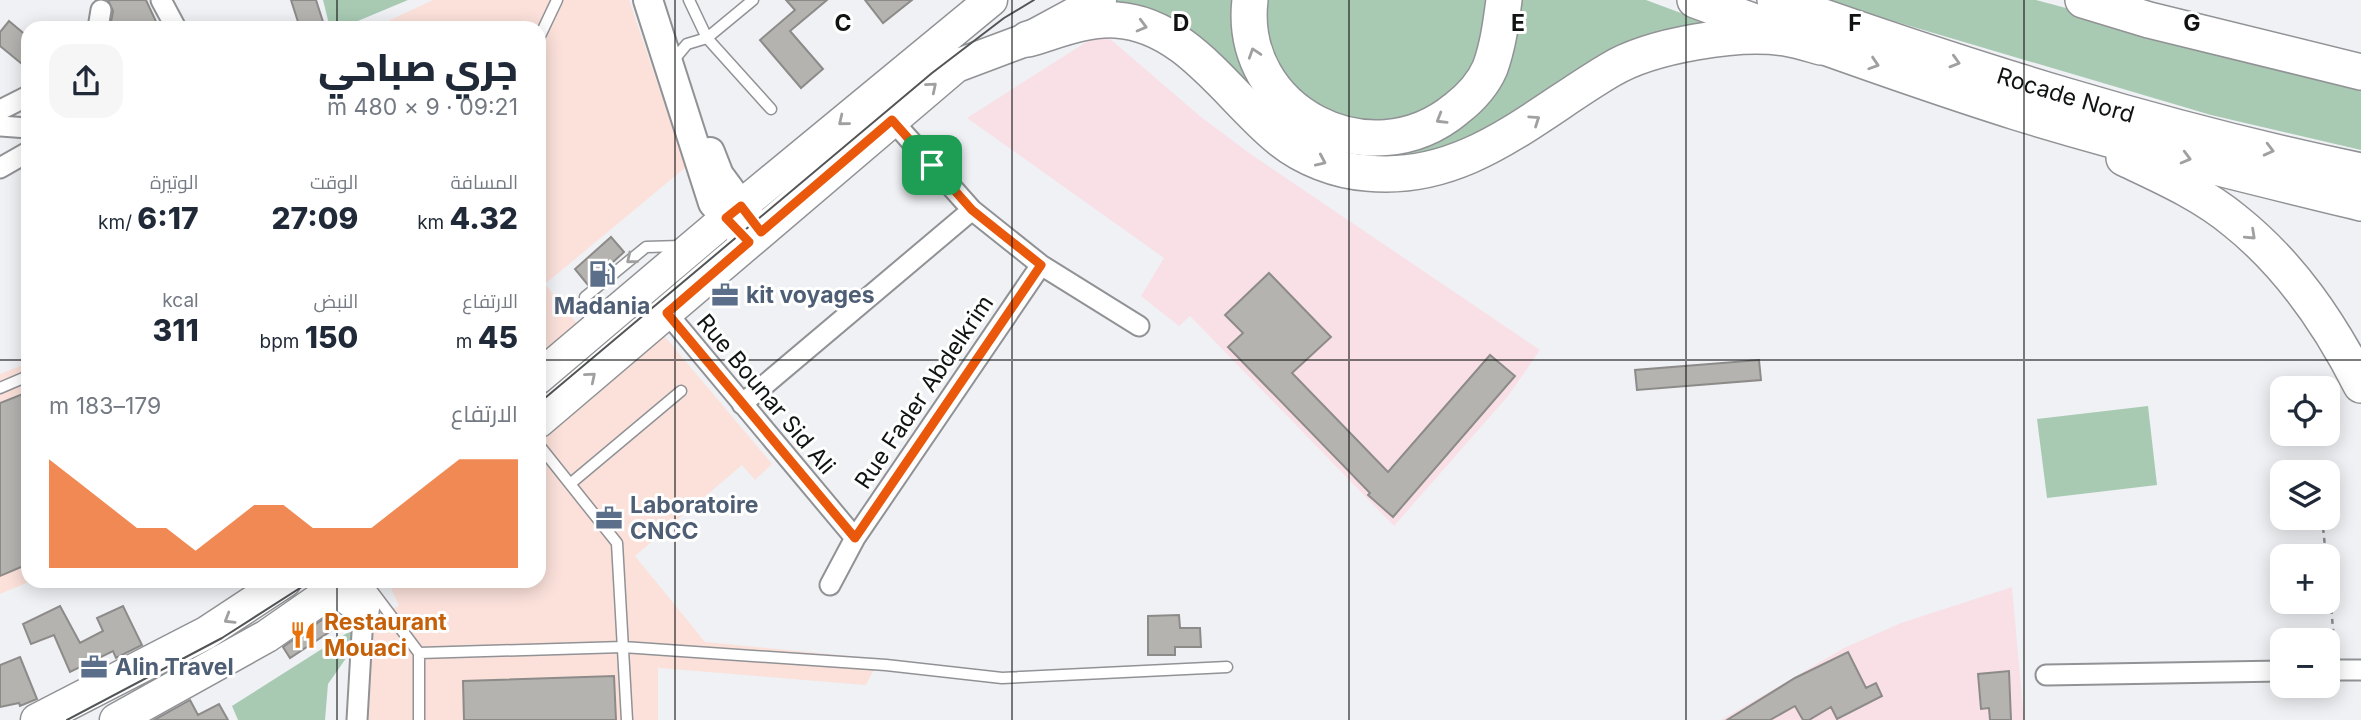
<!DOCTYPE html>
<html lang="ar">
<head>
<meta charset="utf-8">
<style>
	:root { --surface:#fff; --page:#f6f6f7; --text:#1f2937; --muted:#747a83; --accent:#ea580c }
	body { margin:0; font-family:Inter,Cairo,sans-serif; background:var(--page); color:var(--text); direction:rtl; height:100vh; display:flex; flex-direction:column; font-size:26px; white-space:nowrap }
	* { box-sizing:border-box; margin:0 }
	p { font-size:23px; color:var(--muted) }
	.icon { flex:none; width:38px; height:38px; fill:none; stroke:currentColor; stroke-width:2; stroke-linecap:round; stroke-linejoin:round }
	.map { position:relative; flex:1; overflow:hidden; direction:ltr }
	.drawer { position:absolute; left:21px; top:21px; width:525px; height:567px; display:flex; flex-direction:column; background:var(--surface); border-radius:21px; box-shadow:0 4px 18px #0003; direction:rtl }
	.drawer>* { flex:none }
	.fabs { position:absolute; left:2270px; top:376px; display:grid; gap:14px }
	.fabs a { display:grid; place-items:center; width:70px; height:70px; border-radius:14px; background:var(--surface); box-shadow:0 4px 18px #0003; font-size:35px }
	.pin { position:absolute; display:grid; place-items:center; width:60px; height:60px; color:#fff; margin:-30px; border-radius:14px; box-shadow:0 4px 10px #0006 }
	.round { display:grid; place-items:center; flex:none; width:74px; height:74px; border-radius:21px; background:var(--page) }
	.head { display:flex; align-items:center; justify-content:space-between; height:119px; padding:0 28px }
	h1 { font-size:38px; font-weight:800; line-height:52px }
	.metrics { display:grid; grid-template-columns:repeat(3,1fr); gap:10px; height:119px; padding:7px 28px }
	.metrics div { display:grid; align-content:center }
	.metrics b { font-size:30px; font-weight:800 }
	.metrics small { font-size:19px; font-weight:400 }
	.metrics p { font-size:19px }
	.chart { height:196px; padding:14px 28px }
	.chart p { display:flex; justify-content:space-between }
	.chart svg { width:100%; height:126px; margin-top:7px; fill:var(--accent); opacity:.7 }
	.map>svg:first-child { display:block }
	.commercial { fill:#fbe1da }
	.industrial { fill:#f9e0e7 }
	.green { fill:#a8cab3 }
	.building { fill:#b5b3b0; stroke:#8d8b89; stroke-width:2 }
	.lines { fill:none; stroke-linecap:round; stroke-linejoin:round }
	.lane-casing { stroke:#919295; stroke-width:13 }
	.street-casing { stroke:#919295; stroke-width:23 }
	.secondary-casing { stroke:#919295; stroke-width:32 }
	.primary-casing { stroke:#919295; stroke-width:35 }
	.highway-casing { stroke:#919295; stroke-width:38 }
	.path { stroke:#898b8c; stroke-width:2.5; stroke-dasharray:5 5; stroke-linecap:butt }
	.lane { stroke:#fff; stroke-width:10 }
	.street { stroke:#fff; stroke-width:19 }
	.secondary { stroke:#fff; stroke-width:28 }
	.primary { stroke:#fff; stroke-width:32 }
	.highway { stroke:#fff; stroke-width:35 }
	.tram { stroke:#535455; stroke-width:2 }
	.oneway { stroke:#a0a0a0 }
	.route-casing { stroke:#fff; stroke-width:14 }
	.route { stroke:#ea580c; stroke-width:9 }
	.grid { fill:none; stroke:#111212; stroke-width:2; stroke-opacity:0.55 }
	.labels { text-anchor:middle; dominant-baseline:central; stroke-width:6; stroke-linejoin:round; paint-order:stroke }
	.street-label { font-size:23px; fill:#111212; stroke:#fff }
	.service-label { font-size:23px; font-weight:bold; fill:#4e5e75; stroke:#fff; text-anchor:start }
	.food-label { font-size:23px; font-weight:bold; fill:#c56008; stroke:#fff; text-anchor:start }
	.grid-label { font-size:23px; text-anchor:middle; font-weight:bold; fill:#111212; stroke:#fff; stroke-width:6; stroke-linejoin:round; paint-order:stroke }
</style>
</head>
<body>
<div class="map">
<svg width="2361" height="720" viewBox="0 0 2361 720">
	<rect width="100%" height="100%" fill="#eff1f4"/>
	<!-- commercial -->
	<path class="commercial" d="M 433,0 L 629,0 L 686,167 L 545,284 L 579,326 L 547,363 L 539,351 L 539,28 L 373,28 Z
		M 661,332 L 772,464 L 755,480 L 742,465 L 635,556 L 705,642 L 879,659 L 866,685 L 659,668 L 658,665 L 658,720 L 367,720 L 373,616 L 399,606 L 388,581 L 539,581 L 539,433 Z
		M 28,363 L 28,581 L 31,581 L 0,594 L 0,374 Z"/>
	<!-- industrial -->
	<path class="industrial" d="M 1102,32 L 1201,117 L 1252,155 L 1540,350 L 1508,396 L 1394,526 L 1190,316 L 1179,326 L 1141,296 L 1164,258 L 967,118 Z
		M 2012,587 L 2024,720 L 1721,720 L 1844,648 L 1901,623 Z"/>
	<!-- green -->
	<path class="green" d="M 323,0 L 408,0 L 341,28 L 330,28 Z
		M 1114,0 L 1241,0 L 1280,109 L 1438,136 L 1515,0 L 1646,0 L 1724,29 L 1566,85 L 1425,162 L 1328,156 L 1203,52 L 1090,12 Z
		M 1259,0 L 1493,0 L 1485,53 L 1436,114 L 1366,132 L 1292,99 L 1257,10 Z
		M 1822,0 L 2036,0 L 2306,72 L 2361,83 L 2361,150 L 2211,115 Z
		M 2148,406 L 2157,485 L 2047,498 L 2037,419 Z
		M 355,628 L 349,654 L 328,684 L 325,720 L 238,720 L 232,706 Z"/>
	<!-- building -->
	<path class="building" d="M 108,0 L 146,0 L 159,28 L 110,28 L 113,11 Z
		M 291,0 L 316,0 L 325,28 L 300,28 Z
		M 786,0 L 827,0 L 790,31 L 823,69 L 801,88 L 760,40 L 795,10 Z
		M 865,0 L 912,0 L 883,23 Z
		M 9,21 L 28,37 L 28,69 L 0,46 L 0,32 Z
		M 611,237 L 624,252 L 588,285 L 575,269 Z
		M 1269,273 L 1331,337 L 1292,373 L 1388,472 L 1490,355 L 1515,376 L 1393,517 L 1368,495 L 1370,493 L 1228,347 L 1243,333 L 1225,315 Z
		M 1759,360 L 1761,380 L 1637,390 L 1635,370 Z
		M 28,392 L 28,564 L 0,576 L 0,403 Z
		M 60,606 L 80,643 L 103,631 L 97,618 L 123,606 L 142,645 L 116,658 L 113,651 L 70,672 L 54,635 L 31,644 L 23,624 Z
		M 329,615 L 337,627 L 290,658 L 283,647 Z
		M 1179,615 L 1180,628 L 1200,628 L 1201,647 L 1175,647 L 1175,655 L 1148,655 L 1148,616 Z
		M 1848,652 L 1866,688 L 1876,683 L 1882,696 L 1837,719 L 1831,707 L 1809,720 L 1803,720 L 1795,706 L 1770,720 L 1727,720 L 1795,678 Z
		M 20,657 L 37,699 L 20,706 L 19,703 L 0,707 L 0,665 Z
		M 2009,671 L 2011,720 L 1990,720 L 1989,708 L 1981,709 L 1978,674 Z
		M 614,676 L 616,720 L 464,720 L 463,681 Z
		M 190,700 L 198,715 L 219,704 L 228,720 L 154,720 Z"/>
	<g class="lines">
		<defs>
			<path id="lane" d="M 689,0 L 707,38 L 771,109
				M 539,38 L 557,0
				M 677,56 L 687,44 L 707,38 L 753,0
				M 591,325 L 585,297 L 646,247 L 681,246
				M 0,388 L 28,376
				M 539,445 L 617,543 L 627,720
				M 570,484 L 681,391
				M 367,584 L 419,653
				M 419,720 L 419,653 L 623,647 L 886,665 L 1002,678 L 1227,667"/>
			<path id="street" d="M 161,0 L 176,28
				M 98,28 L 101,10
				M 0,110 L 28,96
				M 892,120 L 972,210 L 1041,265 L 1139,326
				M 0,126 L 28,128
				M 0,168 L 28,152
				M 667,313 L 855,538
				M 742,404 L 972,210
				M 830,585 L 855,538 L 1041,265
				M 2328,670 L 2361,670
				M 2046,675 L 2282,671
				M 357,720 L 365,581"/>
			<path id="secondary" d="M 648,0 L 713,203 L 742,235
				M 710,152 L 719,175 L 755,224"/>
			<path id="primary" d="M 539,377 L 741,206 L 991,0
				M 539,421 L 956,66 L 1028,39 L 1100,0
				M 329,594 L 344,596 L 363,609
				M 37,720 L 206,633 L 285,581
				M 116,720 L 267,636 L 346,581"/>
			<g id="highway">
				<path d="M 1250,0 C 1237,112 1370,180 1456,109 C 1469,99 1483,84 1490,68 C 1498,46 1501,23 1504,0"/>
				<path d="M 1695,0 C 1801,39 1908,78 2016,112 C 2130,147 2246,175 2361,203"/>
				<path id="s1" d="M 1775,0 C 1967,68 2162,130 2361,171"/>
				<path d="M 2083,0 L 2149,20 L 2361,72"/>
				<path d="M 1028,39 C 1056,31 1086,18 1116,20 C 1186,24 1229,97 1279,138 C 1303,158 1337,171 1367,173 C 1465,183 1532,116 1610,70 C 1651,45 1739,31 1785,38 C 1797,40 1810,44 1821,47"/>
				<path d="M 2124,158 C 2162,176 2203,194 2235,221 C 2290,265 2329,322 2361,385"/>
			</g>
		</defs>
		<!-- lane casing -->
		<use href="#lane" class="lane-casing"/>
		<!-- street casing -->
		<use href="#street" class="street-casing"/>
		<!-- secondary casing -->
		<use href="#secondary" class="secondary-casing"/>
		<!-- primary casing -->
		<use href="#primary" class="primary-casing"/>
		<!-- highway casing -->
		<use href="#highway" class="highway-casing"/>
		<!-- path -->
		<path class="path" d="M 2290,465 L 2296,472
			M 2322,518 L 2326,556
			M 2328,569 L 2335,653"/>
		<!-- lane -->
		<use href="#lane" class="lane"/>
		<!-- street -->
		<use href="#street" class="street"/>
		<!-- secondary -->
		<use href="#secondary" class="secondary"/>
		<!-- primary -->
		<use href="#primary" class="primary"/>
		<!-- highway -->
		<use href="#highway" class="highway"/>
		<!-- tram -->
		<path class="tram" d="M 539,403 L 932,73 L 1004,18 L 1034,0
			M 67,720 L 222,638 L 311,581"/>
	</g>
	<!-- one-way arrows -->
	<defs><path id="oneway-chevron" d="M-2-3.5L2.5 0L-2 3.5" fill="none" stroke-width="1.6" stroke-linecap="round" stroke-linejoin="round" transform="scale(1.75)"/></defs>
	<g class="oneway">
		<use href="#oneway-chevron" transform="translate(1142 26) rotate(15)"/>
		<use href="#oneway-chevron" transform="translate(1254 53) rotate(-108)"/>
		<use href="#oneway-chevron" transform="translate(1955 62) rotate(16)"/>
		<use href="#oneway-chevron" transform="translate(1874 64) rotate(18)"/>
		<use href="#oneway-chevron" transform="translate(932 87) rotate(-40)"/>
		<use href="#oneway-chevron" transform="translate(1441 119) rotate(149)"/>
		<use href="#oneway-chevron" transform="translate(1535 120) rotate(-34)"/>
		<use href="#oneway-chevron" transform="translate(843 121) rotate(141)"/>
		<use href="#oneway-chevron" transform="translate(2269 150) rotate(14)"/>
		<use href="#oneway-chevron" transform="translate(2186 158) rotate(15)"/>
		<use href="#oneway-chevron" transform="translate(1321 161) rotate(24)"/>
		<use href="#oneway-chevron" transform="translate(2251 235) rotate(43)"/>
		<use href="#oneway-chevron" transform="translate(631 259) rotate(141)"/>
		<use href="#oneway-chevron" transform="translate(591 377) rotate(-40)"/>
		<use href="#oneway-chevron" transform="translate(229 619) rotate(149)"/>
	</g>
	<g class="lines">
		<defs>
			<path id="route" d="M 892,120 L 972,210 L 1041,265 L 855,538 L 667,313 L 749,242 L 726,218 L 741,206 L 761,232 Z"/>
		</defs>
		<!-- route casing -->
		<use href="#route" class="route-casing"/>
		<!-- route -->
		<use href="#route" class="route"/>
	</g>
	<!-- grid -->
	<path class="grid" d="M 337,0 L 337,28M 675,0 L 675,720M 1012,0 L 1012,720M 1349,0 L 1349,720M 1686,0 L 1686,720M 2024,0 L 2024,720M 0,360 L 28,360M 539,360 L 2361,360M 337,581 L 337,720"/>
	<!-- icons -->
	<defs>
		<symbol id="fuel-bare" viewBox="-9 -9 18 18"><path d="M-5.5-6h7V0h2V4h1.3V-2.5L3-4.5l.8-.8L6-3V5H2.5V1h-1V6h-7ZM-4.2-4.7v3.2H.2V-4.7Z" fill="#5c6f8a" stroke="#fff" stroke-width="2.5" paint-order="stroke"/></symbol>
		<symbol id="office-bare" viewBox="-9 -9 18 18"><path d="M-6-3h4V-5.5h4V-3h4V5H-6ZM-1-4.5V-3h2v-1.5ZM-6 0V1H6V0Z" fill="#5c6f8a" stroke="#fff" stroke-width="2.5" paint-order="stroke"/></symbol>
		<symbol id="restaurant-bare" viewBox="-9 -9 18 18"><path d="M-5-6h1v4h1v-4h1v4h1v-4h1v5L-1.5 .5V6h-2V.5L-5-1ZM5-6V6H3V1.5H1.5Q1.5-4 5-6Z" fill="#e8710a" stroke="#fff" stroke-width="2.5" paint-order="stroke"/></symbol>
	</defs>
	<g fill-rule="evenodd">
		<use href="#fuel-bare" x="583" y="255" width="38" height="38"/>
		<use href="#office-bare" x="706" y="276" width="38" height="38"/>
		<use href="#office-bare" x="590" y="499" width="38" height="38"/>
		<use href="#restaurant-bare" x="284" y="616" width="38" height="38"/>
		<use href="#office-bare" x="75" y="648" width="38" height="38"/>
	</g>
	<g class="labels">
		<!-- street labels -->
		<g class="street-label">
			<text stroke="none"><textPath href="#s1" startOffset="306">Rocade Nord</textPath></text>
			<text transform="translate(924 392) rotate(-56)">Rue Fader Abdelkrim</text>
			<text transform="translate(766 394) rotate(50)">Rue Bounar Sid Ali</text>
		</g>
		<!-- service labels -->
		<g class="service-label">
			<text x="746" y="295">kit voyages</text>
			<text x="602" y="306" text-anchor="middle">Madania</text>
			<text x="630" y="505">Laboratoire<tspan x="630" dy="26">CNCC</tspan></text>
			<text x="115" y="667">Alin Travel</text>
		</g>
		<!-- food labels -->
		<g class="food-label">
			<text x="324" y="622">Restaurant<tspan x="324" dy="26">Mouaci</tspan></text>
		</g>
	</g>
	<g class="grid-label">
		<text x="843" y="31">C</text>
		<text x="1181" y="31">D</text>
		<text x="1518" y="31">E</text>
		<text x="1855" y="31">F</text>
		<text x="2192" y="31">G</text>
	</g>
</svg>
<div class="fabs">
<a><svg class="icon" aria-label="locate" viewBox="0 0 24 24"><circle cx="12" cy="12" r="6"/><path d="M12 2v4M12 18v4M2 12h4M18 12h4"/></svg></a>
<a><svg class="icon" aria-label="layers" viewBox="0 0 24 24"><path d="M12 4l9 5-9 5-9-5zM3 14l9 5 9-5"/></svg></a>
<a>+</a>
<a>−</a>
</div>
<div class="pin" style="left:932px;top:165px;background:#1e9e55"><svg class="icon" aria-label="arrive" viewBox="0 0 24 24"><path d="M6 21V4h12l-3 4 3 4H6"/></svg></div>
<section class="drawer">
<div class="head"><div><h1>جري صباحي</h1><p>09:21 · 9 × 480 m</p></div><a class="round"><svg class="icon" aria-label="share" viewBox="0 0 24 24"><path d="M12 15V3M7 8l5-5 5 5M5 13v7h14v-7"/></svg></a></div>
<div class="metrics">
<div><p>المسافة</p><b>4.32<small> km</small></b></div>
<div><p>الوقت</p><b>27:09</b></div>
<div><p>الوتيرة</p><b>6:17<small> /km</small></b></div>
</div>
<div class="metrics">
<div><p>الارتفاع</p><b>45<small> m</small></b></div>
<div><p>النبض</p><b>150<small> bpm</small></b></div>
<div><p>kcal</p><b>311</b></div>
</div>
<div class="chart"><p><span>الارتفاع</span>179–183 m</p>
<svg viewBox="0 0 160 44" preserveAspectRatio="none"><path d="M0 44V6L10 14L20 22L30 30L40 30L50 38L60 30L70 22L80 22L90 30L100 30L110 30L120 22L130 14L140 6L150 6L160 6V44z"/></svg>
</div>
</section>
</div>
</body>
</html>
